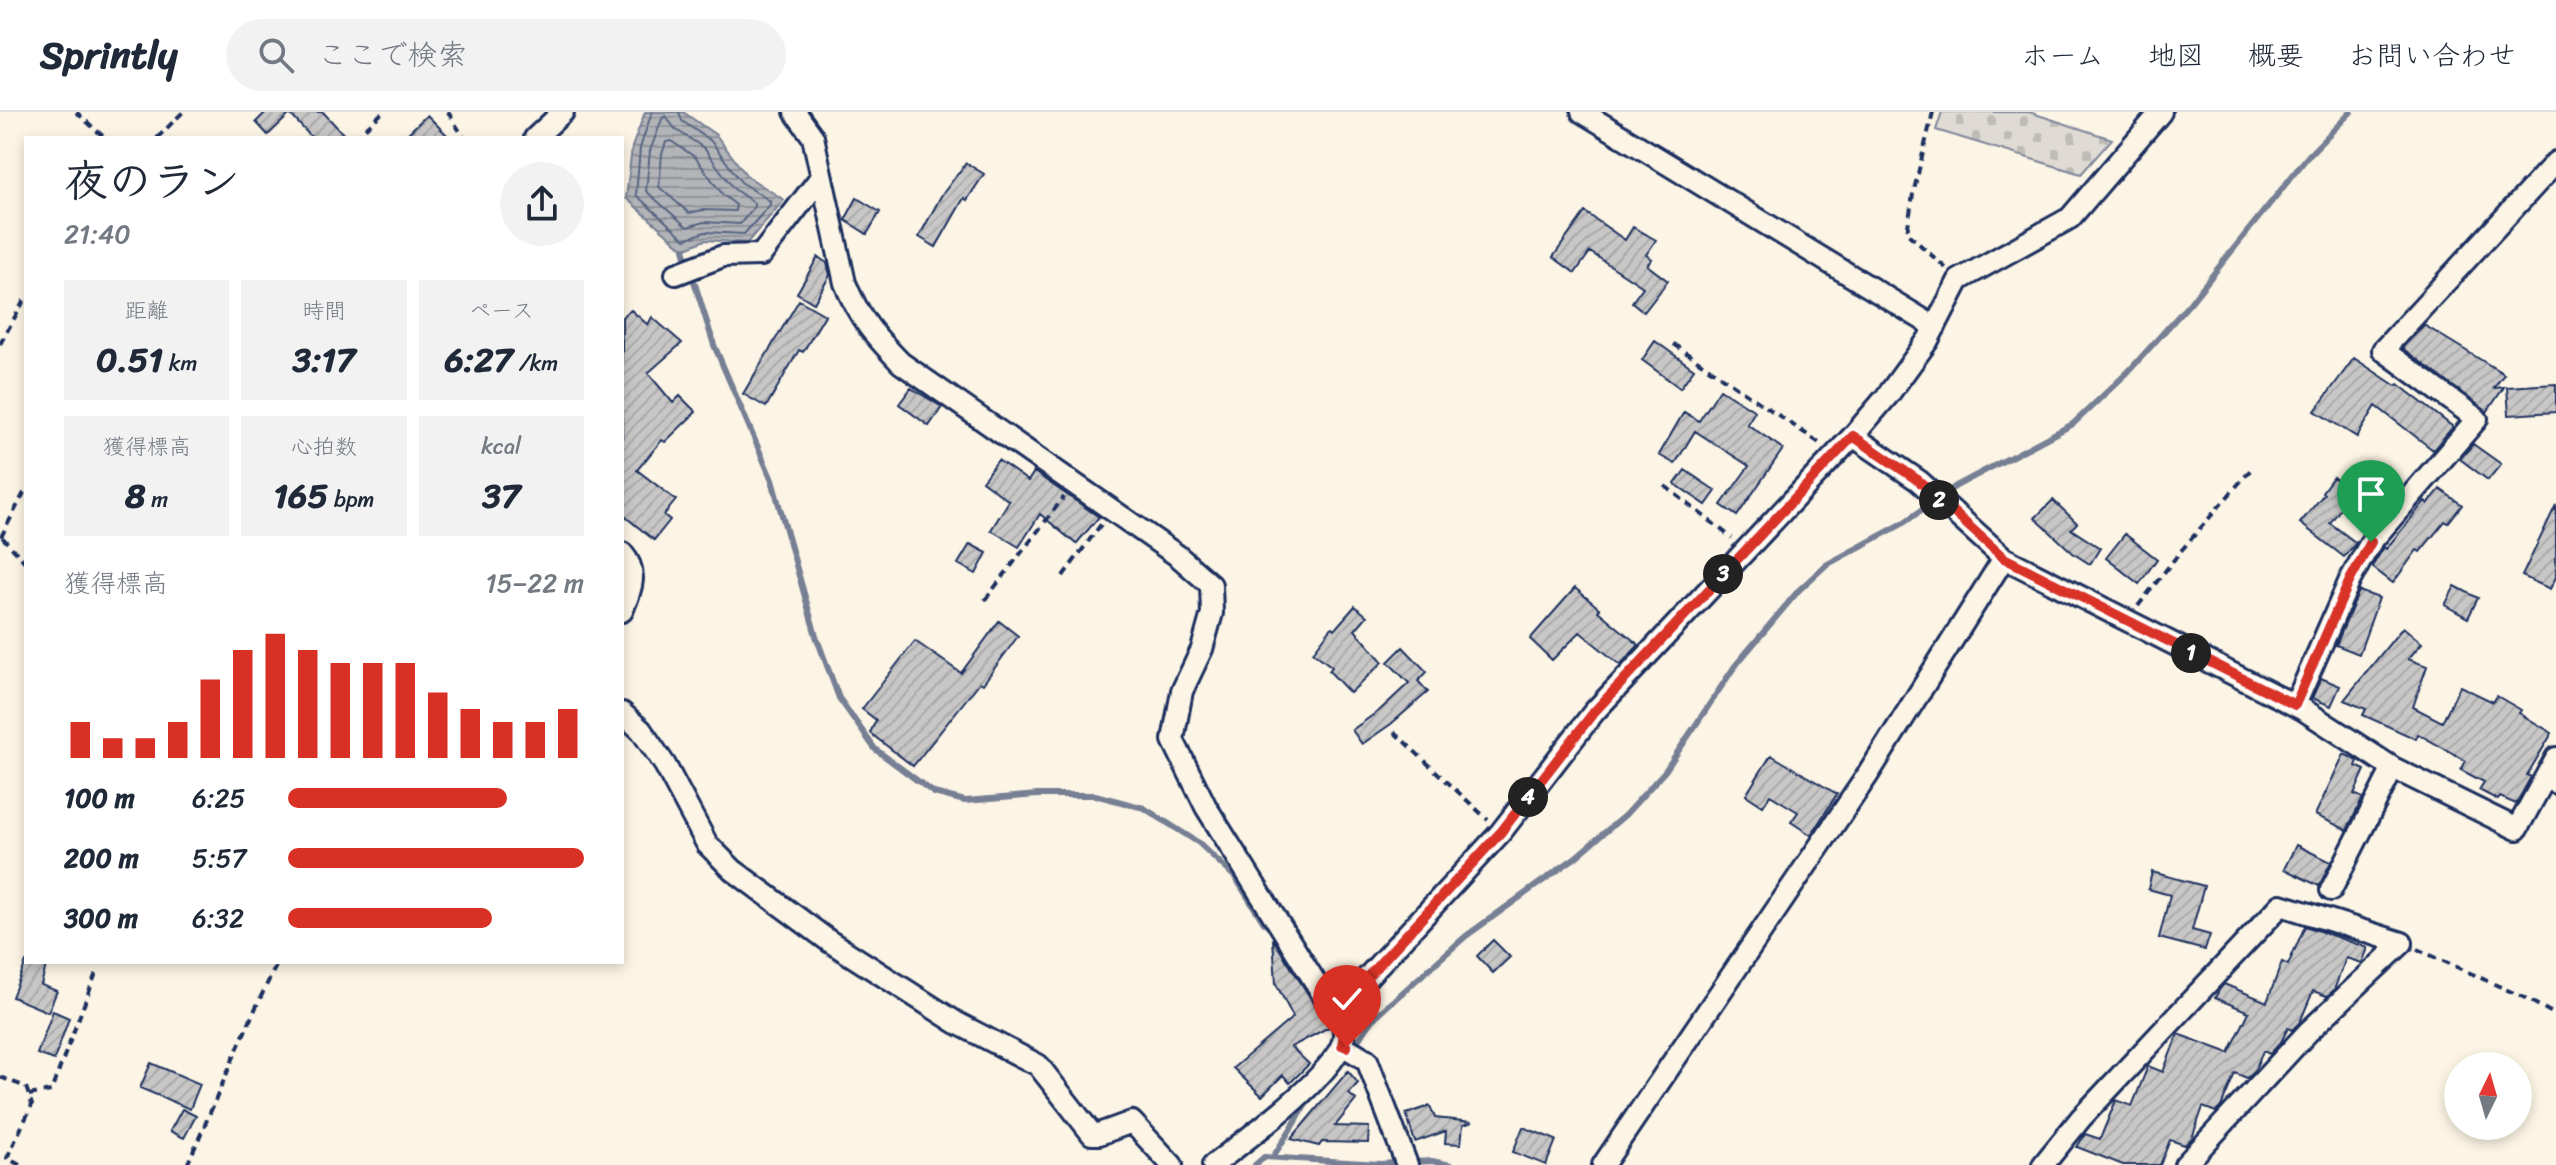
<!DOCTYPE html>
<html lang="ja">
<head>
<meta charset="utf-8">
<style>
	:root { --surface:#fff; --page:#f2f2f3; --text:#1f2937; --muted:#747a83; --line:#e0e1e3; --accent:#d93025 }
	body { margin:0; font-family:Sriracha,"Klee One",sans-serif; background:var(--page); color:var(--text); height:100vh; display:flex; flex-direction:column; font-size:30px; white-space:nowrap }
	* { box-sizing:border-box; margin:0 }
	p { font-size:26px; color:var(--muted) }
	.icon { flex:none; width:44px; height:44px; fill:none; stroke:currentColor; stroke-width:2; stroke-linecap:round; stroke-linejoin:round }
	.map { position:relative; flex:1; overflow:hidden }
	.side { position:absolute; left:24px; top:24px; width:600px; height:828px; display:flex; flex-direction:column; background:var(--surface); border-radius:0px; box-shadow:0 4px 12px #0003 }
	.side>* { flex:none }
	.needle { width:52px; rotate:5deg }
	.buttons { position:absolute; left:2444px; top:940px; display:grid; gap:16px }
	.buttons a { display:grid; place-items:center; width:88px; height:88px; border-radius:50%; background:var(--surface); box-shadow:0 4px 12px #0003; font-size:40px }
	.pin { position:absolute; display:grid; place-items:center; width:68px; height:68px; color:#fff; margin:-82px -34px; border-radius:50% 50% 50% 0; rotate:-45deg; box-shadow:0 0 8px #0007 }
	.pin .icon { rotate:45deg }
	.km { position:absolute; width:40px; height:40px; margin:-20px; border-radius:50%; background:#222; color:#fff; font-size:22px; line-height:40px; text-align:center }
	.round { display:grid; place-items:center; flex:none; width:84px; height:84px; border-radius:42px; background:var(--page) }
	.headline { display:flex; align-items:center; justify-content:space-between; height:136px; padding:0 40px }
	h1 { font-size:44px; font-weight:700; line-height:60px }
	.metrics { display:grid; grid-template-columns:repeat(3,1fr); gap:12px; height:136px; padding:8px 40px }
	.metrics div { display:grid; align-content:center; border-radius:0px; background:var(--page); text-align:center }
	.metrics b { font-size:34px; font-weight:700 }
	.metrics small { font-size:22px; font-weight:400 }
	.metrics p { font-size:22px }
	.chart { height:224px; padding:16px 40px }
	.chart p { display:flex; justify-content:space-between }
	.chart svg { width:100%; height:144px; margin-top:8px; stroke:var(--accent); stroke-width:6 }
	ul { padding:0 40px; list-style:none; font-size:26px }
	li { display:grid; grid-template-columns:128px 96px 1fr; align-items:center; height:60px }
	li i { height:20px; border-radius:10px; background:var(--accent) }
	header { display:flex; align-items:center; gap:48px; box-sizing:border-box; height:112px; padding:0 40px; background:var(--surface); border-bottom:2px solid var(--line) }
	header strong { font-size:38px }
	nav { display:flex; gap:44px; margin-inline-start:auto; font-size:28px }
	.search { width:560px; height:72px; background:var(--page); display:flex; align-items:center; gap:20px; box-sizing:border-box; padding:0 28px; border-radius:44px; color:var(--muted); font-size:30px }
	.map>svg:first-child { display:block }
	.cemetery { fill:url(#cemetery-stones); stroke:#7d8599; stroke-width:2 }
	.water { fill:url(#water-rules); stroke:#767f94; stroke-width:2 }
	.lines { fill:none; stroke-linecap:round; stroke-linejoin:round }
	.shore { stroke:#576482; stroke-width:2 }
	.stream { stroke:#767f94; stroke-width:6 }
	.building { fill:url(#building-hatch); stroke:#1b2f5e; stroke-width:2 }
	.minor-casing { stroke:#1b2f5e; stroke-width:26 }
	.path { stroke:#1b2f5e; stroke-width:4; stroke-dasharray:8 6; stroke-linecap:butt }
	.minor { stroke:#fcf5e5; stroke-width:20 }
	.route-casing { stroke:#fff; stroke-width:16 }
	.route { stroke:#d93025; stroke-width:10 }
</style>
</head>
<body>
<header>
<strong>Sprintly</strong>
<div class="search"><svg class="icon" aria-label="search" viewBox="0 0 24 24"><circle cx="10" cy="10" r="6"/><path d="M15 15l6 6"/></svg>ここで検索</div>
<nav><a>ホーム</a><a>地図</a><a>概要</a><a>お問い合わせ</a></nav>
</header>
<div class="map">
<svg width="2556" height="1053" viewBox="0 0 2556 1053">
	<defs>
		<pattern id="cemetery-stones" width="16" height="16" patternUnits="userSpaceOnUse" patternTransform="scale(2)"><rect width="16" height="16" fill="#dfdbd4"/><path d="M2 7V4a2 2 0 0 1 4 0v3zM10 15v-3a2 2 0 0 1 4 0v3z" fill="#bfbcb8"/></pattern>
		<pattern id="water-rules" width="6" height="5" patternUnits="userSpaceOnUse" patternTransform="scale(2)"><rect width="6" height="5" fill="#b2b4b8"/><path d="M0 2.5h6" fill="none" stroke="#909399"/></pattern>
		<pattern id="building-hatch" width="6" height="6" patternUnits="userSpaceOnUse" patternTransform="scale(2)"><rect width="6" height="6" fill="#c8c7c6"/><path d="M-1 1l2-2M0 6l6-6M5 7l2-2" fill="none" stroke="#ababac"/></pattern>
	</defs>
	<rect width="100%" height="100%" fill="#fcf5e5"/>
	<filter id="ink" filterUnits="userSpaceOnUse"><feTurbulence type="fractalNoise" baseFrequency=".0125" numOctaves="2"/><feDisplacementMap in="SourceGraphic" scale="16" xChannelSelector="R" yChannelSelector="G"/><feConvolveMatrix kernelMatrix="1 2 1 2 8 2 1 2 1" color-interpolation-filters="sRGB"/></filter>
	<g filter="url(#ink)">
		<!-- cemetery -->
		<path class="cemetery" d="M 1942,0 L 2029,0 L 2112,27 L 2081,62 L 1936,18 Z"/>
		<!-- water -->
		<path class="water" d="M 645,0 L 683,0 L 716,23 L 747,64 L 784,88 L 747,131 L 705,128 L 684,137 L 626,86 L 632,35 Z"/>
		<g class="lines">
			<!-- shore -->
			<path class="shore" d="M 652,0 L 640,36 L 636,83 L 685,127 L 705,120 L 744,122 L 770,93 L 770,89 L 741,70 L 711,29 L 682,9 L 679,0
				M 666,4 L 675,17 L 704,36 L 734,77 L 754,91 L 754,95 L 740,112 L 704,110 L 687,115 L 646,79 L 650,39 L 662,7 Z
				M 671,29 L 695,45 L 723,83 L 736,93 L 735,99 L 703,98 L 689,101 L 659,75 L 662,42 L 666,30 Z"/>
			<!-- stream -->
			<path class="stream" d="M 684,137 L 714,233 L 772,368 L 816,524 L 839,586 L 875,637 L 934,681 L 965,689 L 1038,683 L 1095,683 L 1144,696 L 1199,731 L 1235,765 L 1264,811
				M 1353,935 L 1376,904 L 1466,824 L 1576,745 L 1625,703 L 1665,659 L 1735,554 L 1799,478 L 1826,453 L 1902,412 L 1956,374 L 2073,312 L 2128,260 L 2190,191 L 2309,43 L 2351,0
				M 1273,1045 L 1312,983
				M 1255,1053 L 1264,1045 L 1380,1052 L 1432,1049 L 1451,1053"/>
		</g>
		<!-- building -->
		<path class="building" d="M 266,0 L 323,0 L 347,26 L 312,26 L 290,2 L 268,23 L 256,10 Z
			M 427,3 L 450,26 L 403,26 Z
			M 966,51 L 984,62 L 967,88 L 964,86 L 936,135 L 919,125 L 941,84 Z
			M 857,86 L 880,100 L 867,122 L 845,108 Z
			M 1585,100 L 1625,128 L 1633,115 L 1656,128 L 1646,143 L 1652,147 L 1647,153 L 1668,169 L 1644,200 L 1632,190 L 1643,175 L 1590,140 L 1575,161 L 1553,145 Z
			M 818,145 L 827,151 L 830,163 L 814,191 L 797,181 Z
			M 799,188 L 825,203 L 803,240 L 799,238 L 766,295 L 743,282 Z
			M 631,198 L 648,213 L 652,205 L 682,231 L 648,261 L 673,291 L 680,284 L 696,300 L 665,330 L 662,328 L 637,358 L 676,388 L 664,403 L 670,408 L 654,428 L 622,402 L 622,205 Z
			M 2424,213 L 2504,262 L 2494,276 L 2504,275 L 2487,300 L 2402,236 Z
			M 1655,229 L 1694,257 L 1680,276 L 1642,248 Z
			M 2354,246 L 2396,274 L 2398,272 L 2453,315 L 2433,338 L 2376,294 L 2357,325 L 2315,299 Z
			M 2556,272 L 2556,300 L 2509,303 L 2507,275 Z
			M 911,276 L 942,295 L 929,314 L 899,292 Z
			M 1720,277 L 1755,299 L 1747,312 L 1783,337 L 1737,404 L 1721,393 L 1749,354 L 1695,319 L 1675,352 L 1659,343 L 1684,300 L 1699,309 Z
			M 2473,332 L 2501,352 L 2488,368 L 2460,347 Z
			M 998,348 L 1028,369 L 1034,360 L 1099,405 L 1076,432 L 1040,402 L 1019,435 L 991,418 L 1009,389 L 982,369 Z
			M 1685,358 L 1716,379 L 1706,393 L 1675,372 Z
			M 2333,365 L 2353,380 L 2330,411 L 2356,431 L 2344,445 L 2300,411 L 2324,382 L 2322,380 Z
			M 2440,377 L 2462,393 L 2448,411 L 2445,409 L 2420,440 L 2417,438 L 2393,471 L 2372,455 L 2384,435 L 2386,437 L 2425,389 L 2428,392 Z
			M 2053,388 L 2077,411 L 2071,417 L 2100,436 L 2090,452 L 2074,442 L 2035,406 Z
			M 2556,393 L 2556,465 L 2550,477 L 2522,464 Z
			M 2125,422 L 2157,447 L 2139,472 L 2106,446 Z
			M 970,432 L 987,441 L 976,462 L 958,452 Z
			M 2455,474 L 2478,486 L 2468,506 L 2445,493 Z
			M 1575,476 L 1600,497 L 1598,499 L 1639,533 L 1620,553 L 1580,520 L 1552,548 L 1530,527 Z
			M 2359,479 L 2379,486 L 2359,542 L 2336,533 Z
			M 1355,494 L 1367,504 L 1355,518 L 1383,550 L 1350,581 L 1329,559 L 1332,555 L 1313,540 L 1332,515 L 1335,517 Z
			M 999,509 L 1018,524 L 983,572 L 980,570 L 913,654 L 870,621 L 876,608 L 862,597 L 915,529 L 961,561 Z
			M 2403,515 L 2422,531 L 2408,547 L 2427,554 L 2413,595 L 2442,610 L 2460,574 L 2493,590 L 2497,584 L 2521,598 L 2519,601 L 2552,621 L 2527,663 L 2531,665 L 2516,692 L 2500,685 L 2498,688 L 2479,678 L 2484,670 L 2461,658 L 2466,649 L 2418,622 L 2416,627 L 2363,603 L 2366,597 L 2344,588 Z
			M 1403,535 L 1427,560 L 1418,569 L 1428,580 L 1391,612 L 1362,632 L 1352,618 L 1380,598 L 1409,571 L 1388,550 Z
			M 2321,566 L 2340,574 L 2331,594 L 2312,586 Z
			M 2344,642 L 2358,649 L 2356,654 L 2365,658 L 2354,682 L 2363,686 L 2347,718 L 2315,703 Z
			M 1771,643 L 1837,682 L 1811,723 L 1791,710 L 1798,700 L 1770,683 L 1763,694 L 1746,683 Z
			M 2296,733 L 2331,750 L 2319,774 L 2284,757 Z
			M 2152,760 L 2204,774 L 2192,818 L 2210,823 L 2205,838 L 2159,826 L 2170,783 L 2148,777 Z
			M 2305,814 L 2368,836 L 2362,851 L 2346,846 L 2334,878 L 2327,884 L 2313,879 L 2300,910 L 2292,918 L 2288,916 L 2281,930 L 2270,942 L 2263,939 L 2255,958 L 2247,966 L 2235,961 L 2221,995 L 2216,1000 L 2203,995 L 2192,1026 L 2185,1033 L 2170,1028 L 2160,1053 L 2123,1053 L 2077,1035 L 2085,1022 L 2100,1027 L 2116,988 L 2132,994 L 2148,954 L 2163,960 L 2178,922 L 2229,941 L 2249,900 L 2215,886 L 2219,878 L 2224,872 L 2267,890 L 2282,850 L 2288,853 Z
			M 1273,827 L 1329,915 L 1291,935 L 1309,952 L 1290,971 L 1283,963 L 1262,984 L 1233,956 L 1293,905 L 1276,872 Z
			M 1493,828 L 1510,845 L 1493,861 L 1477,844 Z
			M 26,850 L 47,850 L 41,873 L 57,879 L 48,900 L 12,885 Z
			M 53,899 L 69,906 L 54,948 L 37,942 Z
			M 151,951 L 200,972 L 190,997 L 140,976 Z
			M 1348,959 L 1358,971 L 1349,982 L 1356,988 L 1335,1014 L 1369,1015 L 1368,1031 L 1322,1030 L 1319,1034 L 1291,1027 Z
			M 1430,994 L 1435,1006 L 1473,1010 L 1463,1013 L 1461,1032 L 1445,1031 L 1446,1019 L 1415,1030 L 1406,1002 Z
			M 182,997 L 196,1004 L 184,1026 L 170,1019 Z
			M 1523,1015 L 1556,1028 L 1546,1053 L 1513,1040 Z"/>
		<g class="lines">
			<defs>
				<path id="minor" d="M 795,0 L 813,25 L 845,171 C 860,208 874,223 901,251 L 1178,444 L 1211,473 L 1212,501 L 1202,537 L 1182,579 L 1173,628 L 1206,695 L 1332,897
					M 1582,0 L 1935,215
					M 535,26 L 563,0
					M 676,162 L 723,144 L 761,143 L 821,65
					M 1853,324 L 1919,369 L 2004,446 L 2304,598 L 2393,656 L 2517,717 L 2545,666 L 2556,671
					M 622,441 C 639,460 631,478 622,499
					M 2295,593 L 2350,468 L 2371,430 L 2477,307 L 2383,238 L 2556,50
					M 622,601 L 641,618 L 665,653 L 707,732 L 733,758 L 829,829 L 957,911 L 1038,953 L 1092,1022 L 1099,1022 L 1132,1010 L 1172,1053
					M 2545,666 L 2556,646
					M 2331,778 L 2393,656
					M 1342,933 L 1367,948 L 1407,1053
					M 1213,1053 C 1242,1031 1341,959 1344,924 C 1345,912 1339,905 1332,897 L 1361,872 L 1501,720 L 1594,600 L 1853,324 L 1888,283 L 1928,228 L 1959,168 L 2070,106 L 2161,0
					M 1603,1053 L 1867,664 L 2004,446
					M 2043,1053 L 2081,1006 L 2281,793 L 2402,831 L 2308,920 L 2185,1053"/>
			</defs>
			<!-- minor casing -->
			<use href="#minor" class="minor-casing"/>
			<!-- path -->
			<path class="path" d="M 76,0 L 105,26
				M 448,0 L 464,26
				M 1933,0 L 1913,82 L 1907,121 L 1947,157
				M 157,26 L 183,0
				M 355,26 L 383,0
				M 0,232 L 26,185
				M 1673,232 L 1821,332
				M 1665,374 L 1732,426
				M 1,425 L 26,377
				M 2,425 L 26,451
				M 1063,464 L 1102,411
				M 985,488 L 1064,385
				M 2138,494 L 2180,440 L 2253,355
				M 1394,620 L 1488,708
				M 2417,837 L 2525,886 L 2556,903
				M 0,965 L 26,975 L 32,993 L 7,1046 L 20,1053
				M 29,983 L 51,979 L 96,861
				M 187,1053 C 218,985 244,916 278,850"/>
			<!-- minor -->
			<use href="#minor" class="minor"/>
		</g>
	</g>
	<g class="lines" filter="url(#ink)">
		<defs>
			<path id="route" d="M 1347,935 L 1342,933 C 1346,917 1342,909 1332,897 L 1361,872 L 1501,720 L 1594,600 L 1853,324 L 1919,369 L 2004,446 L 2295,593 L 2350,468 L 2371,430"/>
		</defs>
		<!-- route casing -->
		<use href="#route" class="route-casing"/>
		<!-- route -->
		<use href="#route" class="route"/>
	</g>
</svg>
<div class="buttons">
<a><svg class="needle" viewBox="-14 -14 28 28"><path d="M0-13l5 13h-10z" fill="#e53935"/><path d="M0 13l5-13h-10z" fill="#747a83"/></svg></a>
</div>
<div class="pin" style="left:2371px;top:430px;background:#1e9e55"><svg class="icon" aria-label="arrive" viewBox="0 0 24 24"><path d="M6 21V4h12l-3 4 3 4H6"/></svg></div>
<div class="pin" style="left:1347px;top:935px;background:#d93025"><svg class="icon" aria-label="check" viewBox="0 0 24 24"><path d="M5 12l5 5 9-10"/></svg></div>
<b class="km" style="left:2191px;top:541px">1</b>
<b class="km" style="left:1939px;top:388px">2</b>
<b class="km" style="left:1723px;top:462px">3</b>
<b class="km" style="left:1528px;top:685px">4</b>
<section class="side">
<div class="headline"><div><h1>夜のラン</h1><p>21:40</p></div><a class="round"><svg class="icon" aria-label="share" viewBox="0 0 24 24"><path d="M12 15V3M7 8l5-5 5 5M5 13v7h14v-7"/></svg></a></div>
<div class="metrics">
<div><p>距離</p><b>0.51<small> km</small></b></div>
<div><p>時間</p><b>3:17</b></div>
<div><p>ペース</p><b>6:27<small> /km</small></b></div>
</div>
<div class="metrics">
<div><p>獲得標高</p><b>8<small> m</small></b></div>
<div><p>心拍数</p><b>165<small> bpm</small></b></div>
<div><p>kcal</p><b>37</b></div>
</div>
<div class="chart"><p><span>獲得標高</span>15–22 m</p>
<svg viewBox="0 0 160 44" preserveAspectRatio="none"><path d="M5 44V33M15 44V38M25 44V38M35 44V33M45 44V20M55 44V11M65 44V6M75 44V11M85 44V15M95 44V15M105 44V15M115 44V24M125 44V29M135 44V33M145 44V33M155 44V29"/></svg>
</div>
<ul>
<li><b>100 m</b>6:25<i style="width:74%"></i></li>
<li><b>200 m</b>5:57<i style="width:100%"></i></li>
<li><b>300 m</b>6:32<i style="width:69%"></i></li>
</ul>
</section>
</div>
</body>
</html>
